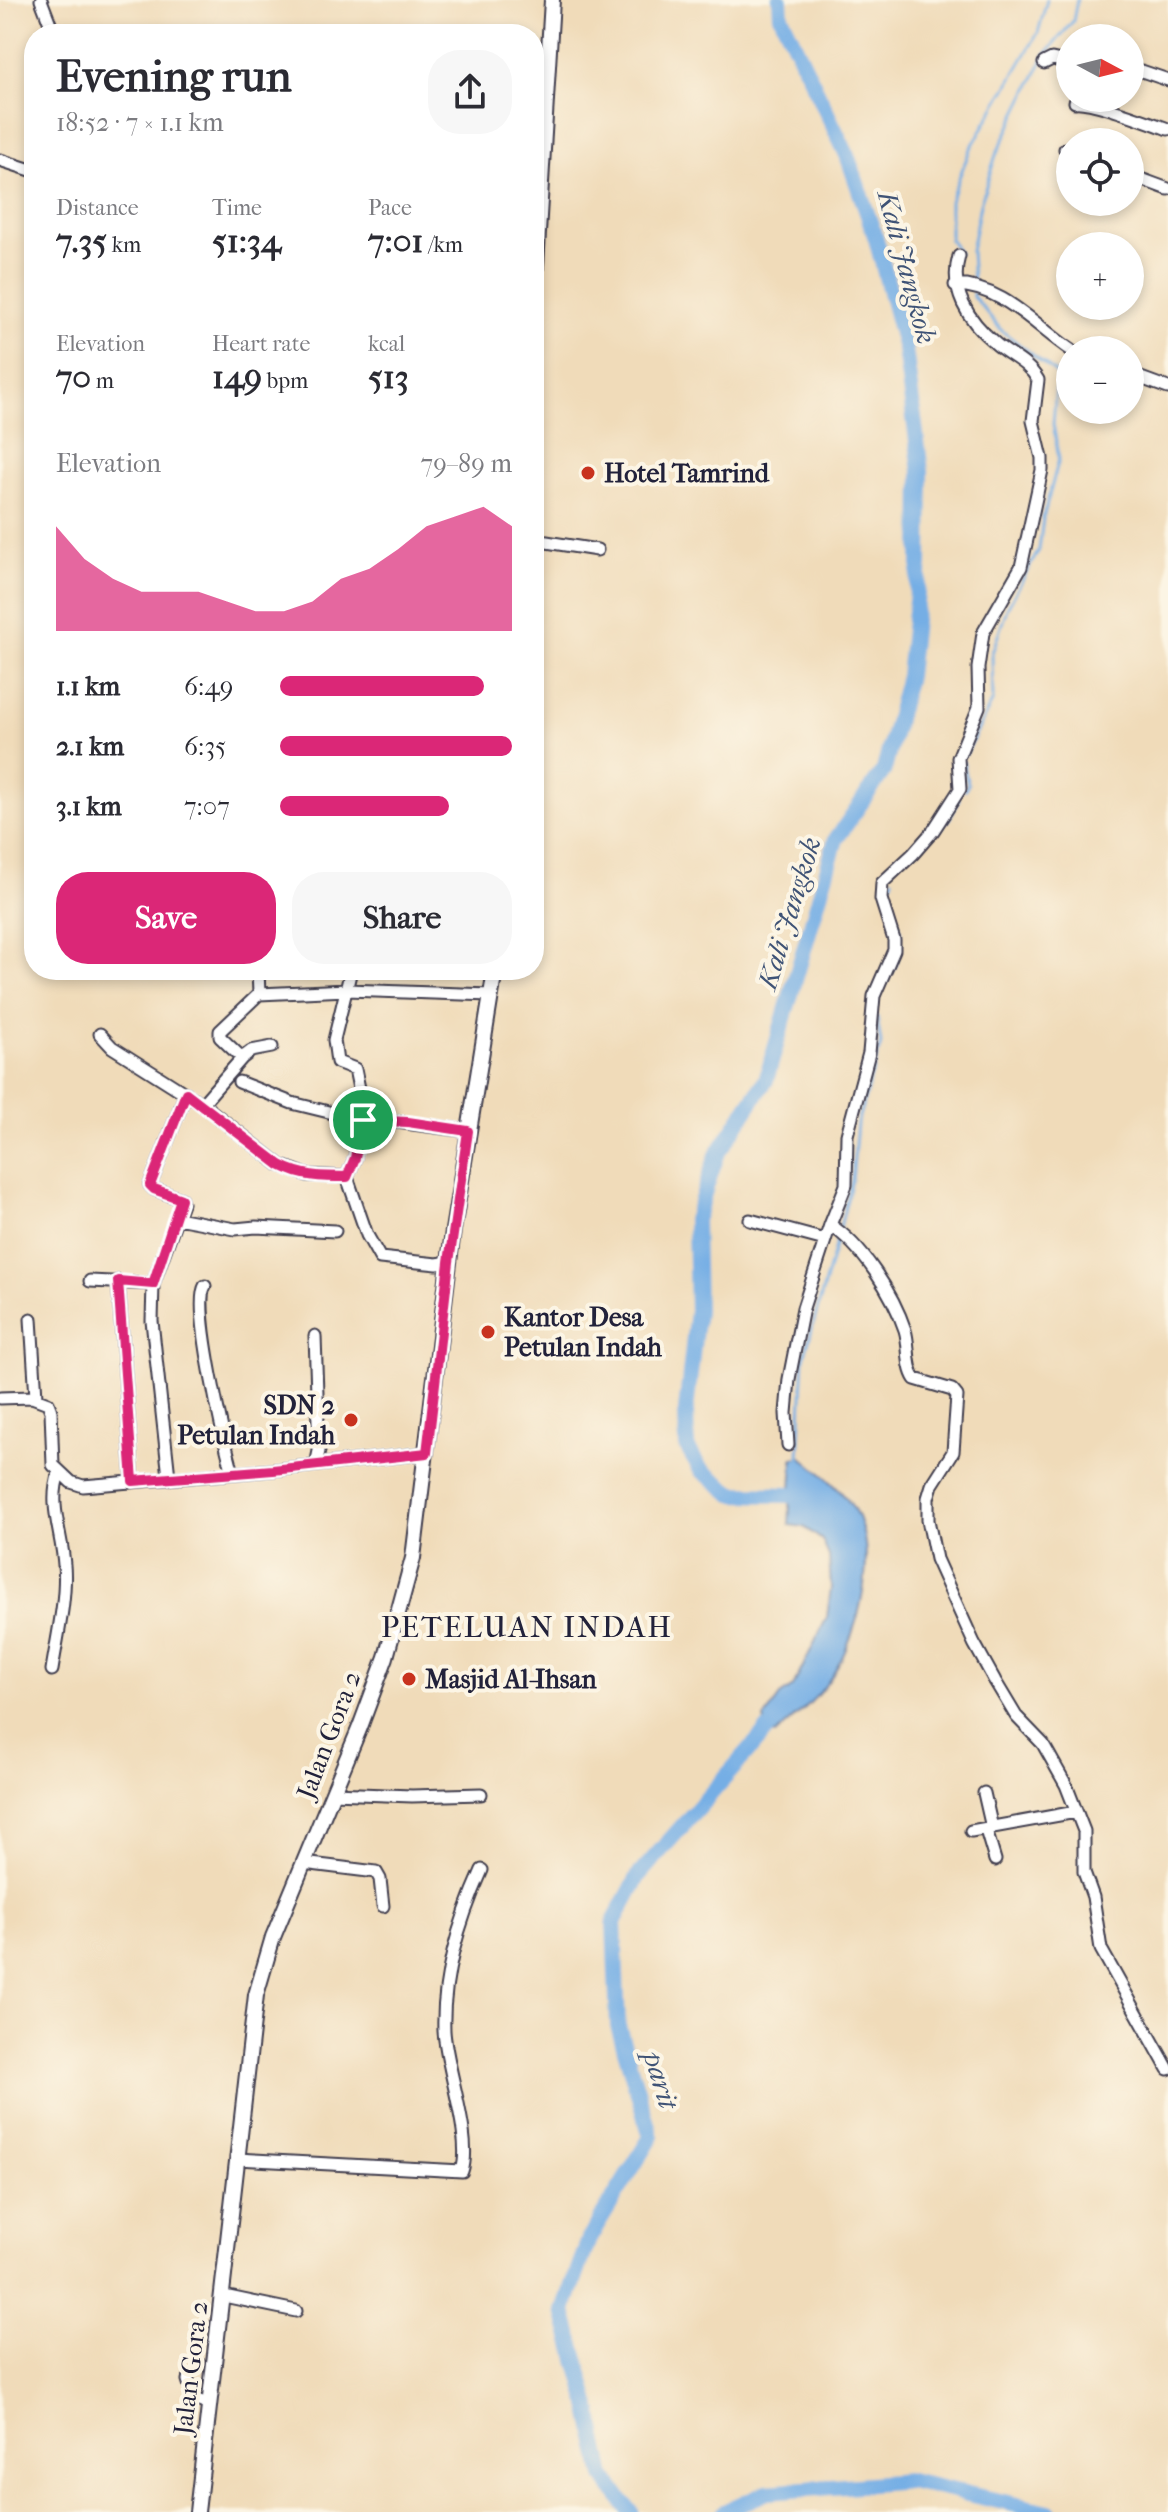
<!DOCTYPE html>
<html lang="en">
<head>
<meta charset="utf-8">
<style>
	:root { --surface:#fff; --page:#f7f7f7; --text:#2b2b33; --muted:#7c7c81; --accent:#db2777 }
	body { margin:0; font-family:"IM FELL French Canon",serif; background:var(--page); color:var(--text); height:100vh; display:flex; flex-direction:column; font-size:30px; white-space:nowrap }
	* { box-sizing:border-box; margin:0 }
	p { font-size:26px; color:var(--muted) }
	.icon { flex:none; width:44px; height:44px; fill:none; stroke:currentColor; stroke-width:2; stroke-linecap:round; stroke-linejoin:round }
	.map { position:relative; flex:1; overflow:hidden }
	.panel { position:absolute; left:24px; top:24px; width:520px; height:956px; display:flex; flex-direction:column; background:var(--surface); border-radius:32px; box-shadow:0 4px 12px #0003 }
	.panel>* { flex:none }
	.needle { width:52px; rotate:97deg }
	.fabs { position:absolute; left:1056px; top:24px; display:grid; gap:16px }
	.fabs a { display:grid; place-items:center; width:88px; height:88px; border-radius:50%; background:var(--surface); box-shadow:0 4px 12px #0003; font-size:40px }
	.pin { position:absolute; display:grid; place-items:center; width:68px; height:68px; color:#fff; margin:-34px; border:4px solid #fff; border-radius:50%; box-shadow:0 2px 8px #0007 }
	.round { display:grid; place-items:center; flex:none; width:84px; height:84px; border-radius:32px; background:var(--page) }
	.head { display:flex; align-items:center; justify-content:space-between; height:136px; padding:0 32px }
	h1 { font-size:44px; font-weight:700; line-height:60px }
	.figures { display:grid; grid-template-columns:repeat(3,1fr); gap:12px; height:136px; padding:8px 32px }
	.figures div { display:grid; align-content:center }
	.figures b { font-size:34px; font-weight:700 }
	.figures small { font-size:22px; font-weight:400 }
	.figures p { font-size:22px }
	.chart { height:224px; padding:16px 32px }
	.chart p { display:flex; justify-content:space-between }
	.chart svg { width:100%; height:144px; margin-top:8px; fill:var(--accent); opacity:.7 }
	.cta { display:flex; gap:16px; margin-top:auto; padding:16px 32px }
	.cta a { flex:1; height:92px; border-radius:32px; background:var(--accent); color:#fff; font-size:32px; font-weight:700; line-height:92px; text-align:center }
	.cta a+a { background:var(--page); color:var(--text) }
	ul { padding:0 32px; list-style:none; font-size:26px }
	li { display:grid; grid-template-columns:128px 96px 1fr; align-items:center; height:60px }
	li i { height:20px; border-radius:10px; background:var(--accent) }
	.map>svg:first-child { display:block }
	.water { fill:#75aee5; stroke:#4c6890; stroke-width:2 }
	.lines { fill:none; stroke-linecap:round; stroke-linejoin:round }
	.stream { stroke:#75aee5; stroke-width:3 }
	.river { stroke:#75aee5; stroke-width:16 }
	.street-casing { stroke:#413e4e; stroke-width:15 }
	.secondary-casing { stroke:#413e4e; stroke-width:18 }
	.street { stroke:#fff; stroke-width:11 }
	.secondary { stroke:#fff; stroke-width:14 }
	.route-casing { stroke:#fff; stroke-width:16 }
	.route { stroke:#db2777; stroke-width:10 }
	.poi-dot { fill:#c8321e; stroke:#fcf5e5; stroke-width:3 }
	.labels { text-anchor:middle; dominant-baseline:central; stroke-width:8; stroke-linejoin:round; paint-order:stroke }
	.poi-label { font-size:26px; font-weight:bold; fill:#22223b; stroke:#fcf5e5; text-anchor:start }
	.street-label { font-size:26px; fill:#22223b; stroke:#fcf5e5 }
	.water-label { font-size:28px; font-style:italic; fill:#3f5376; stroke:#fcf5e5 }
	.quarter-label { font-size:30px; letter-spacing:2px; fill:#22223b; stroke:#fcf5e5 }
</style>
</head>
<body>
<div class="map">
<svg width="1168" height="2512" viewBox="0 0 1168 2512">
	<rect width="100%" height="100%" fill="#fcf5e5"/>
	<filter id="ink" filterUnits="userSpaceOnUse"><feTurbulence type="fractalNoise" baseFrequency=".0125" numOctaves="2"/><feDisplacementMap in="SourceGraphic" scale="16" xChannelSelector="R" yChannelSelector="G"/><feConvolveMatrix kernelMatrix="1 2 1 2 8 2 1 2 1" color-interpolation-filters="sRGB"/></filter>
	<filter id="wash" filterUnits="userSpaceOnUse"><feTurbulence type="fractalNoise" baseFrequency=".006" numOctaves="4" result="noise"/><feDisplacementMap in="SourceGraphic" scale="32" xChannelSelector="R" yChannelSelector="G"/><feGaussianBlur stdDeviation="1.8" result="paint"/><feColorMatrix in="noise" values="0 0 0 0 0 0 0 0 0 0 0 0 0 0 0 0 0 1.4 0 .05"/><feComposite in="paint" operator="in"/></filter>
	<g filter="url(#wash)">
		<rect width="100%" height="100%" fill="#f0dbb9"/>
		<!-- water -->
		<path class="water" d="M 802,1457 C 820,1473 841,1488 854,1509 C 881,1556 857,1642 827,1683 C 813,1703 793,1718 775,1735 L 767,1730 L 764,1719 L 780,1696 L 793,1687 L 827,1617 L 831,1588 L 829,1556 L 822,1540 L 804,1527 L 789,1525 L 793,1458 Z"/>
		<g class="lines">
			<!-- stream -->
			<path class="stream" d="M 959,253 L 950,240 L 950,201 L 954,190 L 970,150 L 1038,33 L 1047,0
				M 973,285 L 971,251 L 980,204 L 996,155 L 1046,54 L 1073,21 L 1077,0
				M 965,755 L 993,700 L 992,653 L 1008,606 L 1039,550 L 1043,518 L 1059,459 L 1053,424 L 1057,374 L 1001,330 L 973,296 L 973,293
				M 963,762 L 968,784 L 965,790
				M 939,830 L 949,819 L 959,800
				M 893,879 L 886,893 L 901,931 L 899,943
				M 883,987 L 896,965 L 898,954
				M 840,1227 L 852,1180 L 857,1123 L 881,1044 L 877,1017
				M 799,1458 L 804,1358 L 838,1235"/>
			<!-- river -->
			<path class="river" d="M 780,0 L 781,16 L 847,155 L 876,239 L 905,349 L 921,472 L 920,565 L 908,676 L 884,770 L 836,839 L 766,1080 L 717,1155 L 695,1220 L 697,1310 L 686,1411 L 687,1447 L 700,1469 L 733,1494 L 791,1495
				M 631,2512 L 604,2477 L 589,2404 L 564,2311 L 589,2239 L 651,2137 L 618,2026 L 614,1922 L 639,1875 L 767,1730
				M 724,2512 L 767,2492 L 909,2481 L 1049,2512"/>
		</g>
	</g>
	<g filter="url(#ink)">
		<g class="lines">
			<defs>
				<path id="street" d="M 41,0 L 54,34
					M 1044,63 L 1052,59 L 1070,63
					M 1130,67 L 1168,80
					M 534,80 L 547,84
					M 1075,102 C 1091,100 1149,122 1168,129
					M 1065,149 L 1070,151
					M 0,160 L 34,171
					M 1130,175 L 1168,189
					M 955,285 C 1003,286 1034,325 1071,350
					M 1130,374 L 1168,388
					M 534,540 L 597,550
					M 258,970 L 259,994
					M 351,970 L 334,1040 L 337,1062 L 355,1069 L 363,1108 L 355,1158 L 347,1177 L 367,1235 L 380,1258 L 437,1264 L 449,1262
					M 100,1034 L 112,1047 L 202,1104 L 280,1165 L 307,1175 L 347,1177
					M 242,1058 L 251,1051 L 272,1047
					M 239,1082 L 292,1103 L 341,1115 L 468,1131
					M 202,1104 L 242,1058 L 220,1037 L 220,1031 L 259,994 L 347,990 L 491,995
					M 177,1218 L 235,1229 L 256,1227 L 335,1231
					M 750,1220 L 825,1240
					M 830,1225 C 862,1245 893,1294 905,1330 C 910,1346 906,1365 915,1379 L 952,1390 L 957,1396 L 953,1452 L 932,1485 L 928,1498 L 928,1520 L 936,1559 L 974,1643 L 995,1681 L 1016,1716 L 1043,1744 L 1066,1785 L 1084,1831 L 1084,1872 L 1093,1897 L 1101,1949 L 1168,2069
					M 90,1281 L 153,1284 L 182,1203 L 181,1199 L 154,1189 L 150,1185 L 186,1093
					M 118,1281 L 133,1481
					M 153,1284 L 152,1321 L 169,1477
					M 205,1286 C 192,1306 225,1444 233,1473
					M 31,1319 L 36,1397
					M 315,1336 L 319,1451 L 316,1465
					M 0,1398 L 32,1397 L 48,1403 L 51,1411 L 53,1465 L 71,1482 L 83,1486 L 273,1470 L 427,1453
					M 788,1445 L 786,1413 L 789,1379 L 803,1308 L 830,1225 L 846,1185 L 847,1135 L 869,1053 L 874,996 L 894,950 L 894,940 L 881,899 L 882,883 L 913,854 L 933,831 L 960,789 L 958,758 L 979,707 L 978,668 L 983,633 L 1021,567 L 1042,470 L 1042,458 L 1033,421 L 1038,380 C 1028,362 1009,356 995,343 C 968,321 949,290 959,256
					M 52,1670 C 57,1638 67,1596 64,1565 C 62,1532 48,1505 59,1473
					M 333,1793 L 412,1796 L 481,1794
					M 984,1793 L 992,1828
					M 986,1830 L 995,1860
					M 971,1831 L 1076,1812
					M 303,1863 L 376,1872 L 380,1879 L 383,1906
					M 237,2159 L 462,2171 C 473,2139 446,2067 444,2031 C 442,1976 460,1919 482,1870
					M 224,2296 L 296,2311
					M 188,2380 L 194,2399 L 210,2405"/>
				<path id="secondary" d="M 534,299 L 552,0
					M 197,2512 L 256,1995 L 273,1937 L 360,1727 L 386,1657 L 413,1558 L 453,1230 L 495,970"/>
			</defs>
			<!-- street casing -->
			<use href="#street" class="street-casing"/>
			<!-- secondary casing -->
			<use href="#secondary" class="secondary-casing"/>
			<!-- street -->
			<use href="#street" class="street"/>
			<!-- secondary -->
			<use href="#secondary" class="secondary"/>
		</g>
	</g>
	<g class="lines" filter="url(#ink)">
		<defs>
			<path id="route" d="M 186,1093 L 280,1165 C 302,1177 323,1177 347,1177 L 355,1158 L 363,1120 L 408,1122 L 468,1131 L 449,1262 L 427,1453 L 273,1470 L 133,1481 L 118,1281 L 153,1284 L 181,1199 L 154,1189 L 150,1185 Z"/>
		</defs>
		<!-- route casing -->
		<use href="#route" class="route-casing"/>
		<!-- route -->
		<use href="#route" class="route"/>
	</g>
	<!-- markers -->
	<g class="poi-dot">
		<circle cx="588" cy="473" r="8"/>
		<circle cx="488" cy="1332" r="8"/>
		<circle cx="351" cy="1420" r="8"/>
		<circle cx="409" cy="1679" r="8"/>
	</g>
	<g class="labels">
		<!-- poi labels -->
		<g class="poi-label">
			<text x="604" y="473">Hotel Tamrind</text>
			<text x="504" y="1317">Kantor Desa<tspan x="504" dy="30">Petulan Indah</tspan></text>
			<text x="335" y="1405" text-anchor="end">SDN 2<tspan x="335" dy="30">Petulan Indah</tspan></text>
			<text x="425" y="1679">Masjid Al-Ihsan</text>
		</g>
		<!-- street labels -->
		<g class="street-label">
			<text transform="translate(329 1735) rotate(-69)">Jalan Gora 2</text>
			<text transform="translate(191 2368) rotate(-83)">Jalan Gora 2</text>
		</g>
		<!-- water labels -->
		<g class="water-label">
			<text transform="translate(907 267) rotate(75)">Kali Jangkok</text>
			<text transform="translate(789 913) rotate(-73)">Kali Jangkok</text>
			<text transform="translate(661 2080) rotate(73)">parit</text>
		</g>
		<!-- quarter labels -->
		<g class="quarter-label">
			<text x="527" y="1627">PETELUAN INDAH</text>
		</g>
	</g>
</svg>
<div class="fabs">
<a><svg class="needle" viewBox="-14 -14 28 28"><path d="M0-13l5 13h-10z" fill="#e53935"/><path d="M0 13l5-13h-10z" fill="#7c7c81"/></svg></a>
<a><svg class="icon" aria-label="locate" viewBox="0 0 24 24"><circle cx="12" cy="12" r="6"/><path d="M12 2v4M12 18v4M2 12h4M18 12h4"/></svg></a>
<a>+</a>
<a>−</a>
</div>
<div class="pin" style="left:363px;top:1120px;background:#1e9e55"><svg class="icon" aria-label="arrive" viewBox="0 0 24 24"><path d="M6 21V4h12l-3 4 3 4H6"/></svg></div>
<section class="panel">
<div class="head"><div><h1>Evening run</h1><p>18:52 · 7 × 1.1 km</p></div><a class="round"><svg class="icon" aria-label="share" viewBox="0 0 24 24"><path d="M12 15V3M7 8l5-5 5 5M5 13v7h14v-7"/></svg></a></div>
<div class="figures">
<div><p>Distance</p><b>7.35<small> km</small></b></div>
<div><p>Time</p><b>51:34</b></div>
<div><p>Pace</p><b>7:01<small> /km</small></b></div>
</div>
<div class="figures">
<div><p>Elevation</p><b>70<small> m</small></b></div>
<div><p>Heart rate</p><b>149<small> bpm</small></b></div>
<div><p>kcal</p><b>513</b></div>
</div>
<div class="chart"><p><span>Elevation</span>79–89 m</p>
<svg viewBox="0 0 160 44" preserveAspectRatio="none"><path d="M0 44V12L10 22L20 28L30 32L40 32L50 32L60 35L70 38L80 38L90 35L100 28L110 25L120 19L130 12L140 9L150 6L160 12V44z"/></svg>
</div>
<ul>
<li><b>1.1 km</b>6:49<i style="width:88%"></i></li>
<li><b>2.1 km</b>6:35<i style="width:100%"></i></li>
<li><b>3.1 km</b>7:07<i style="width:73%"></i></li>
</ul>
<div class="cta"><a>Save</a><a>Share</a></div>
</section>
</div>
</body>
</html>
